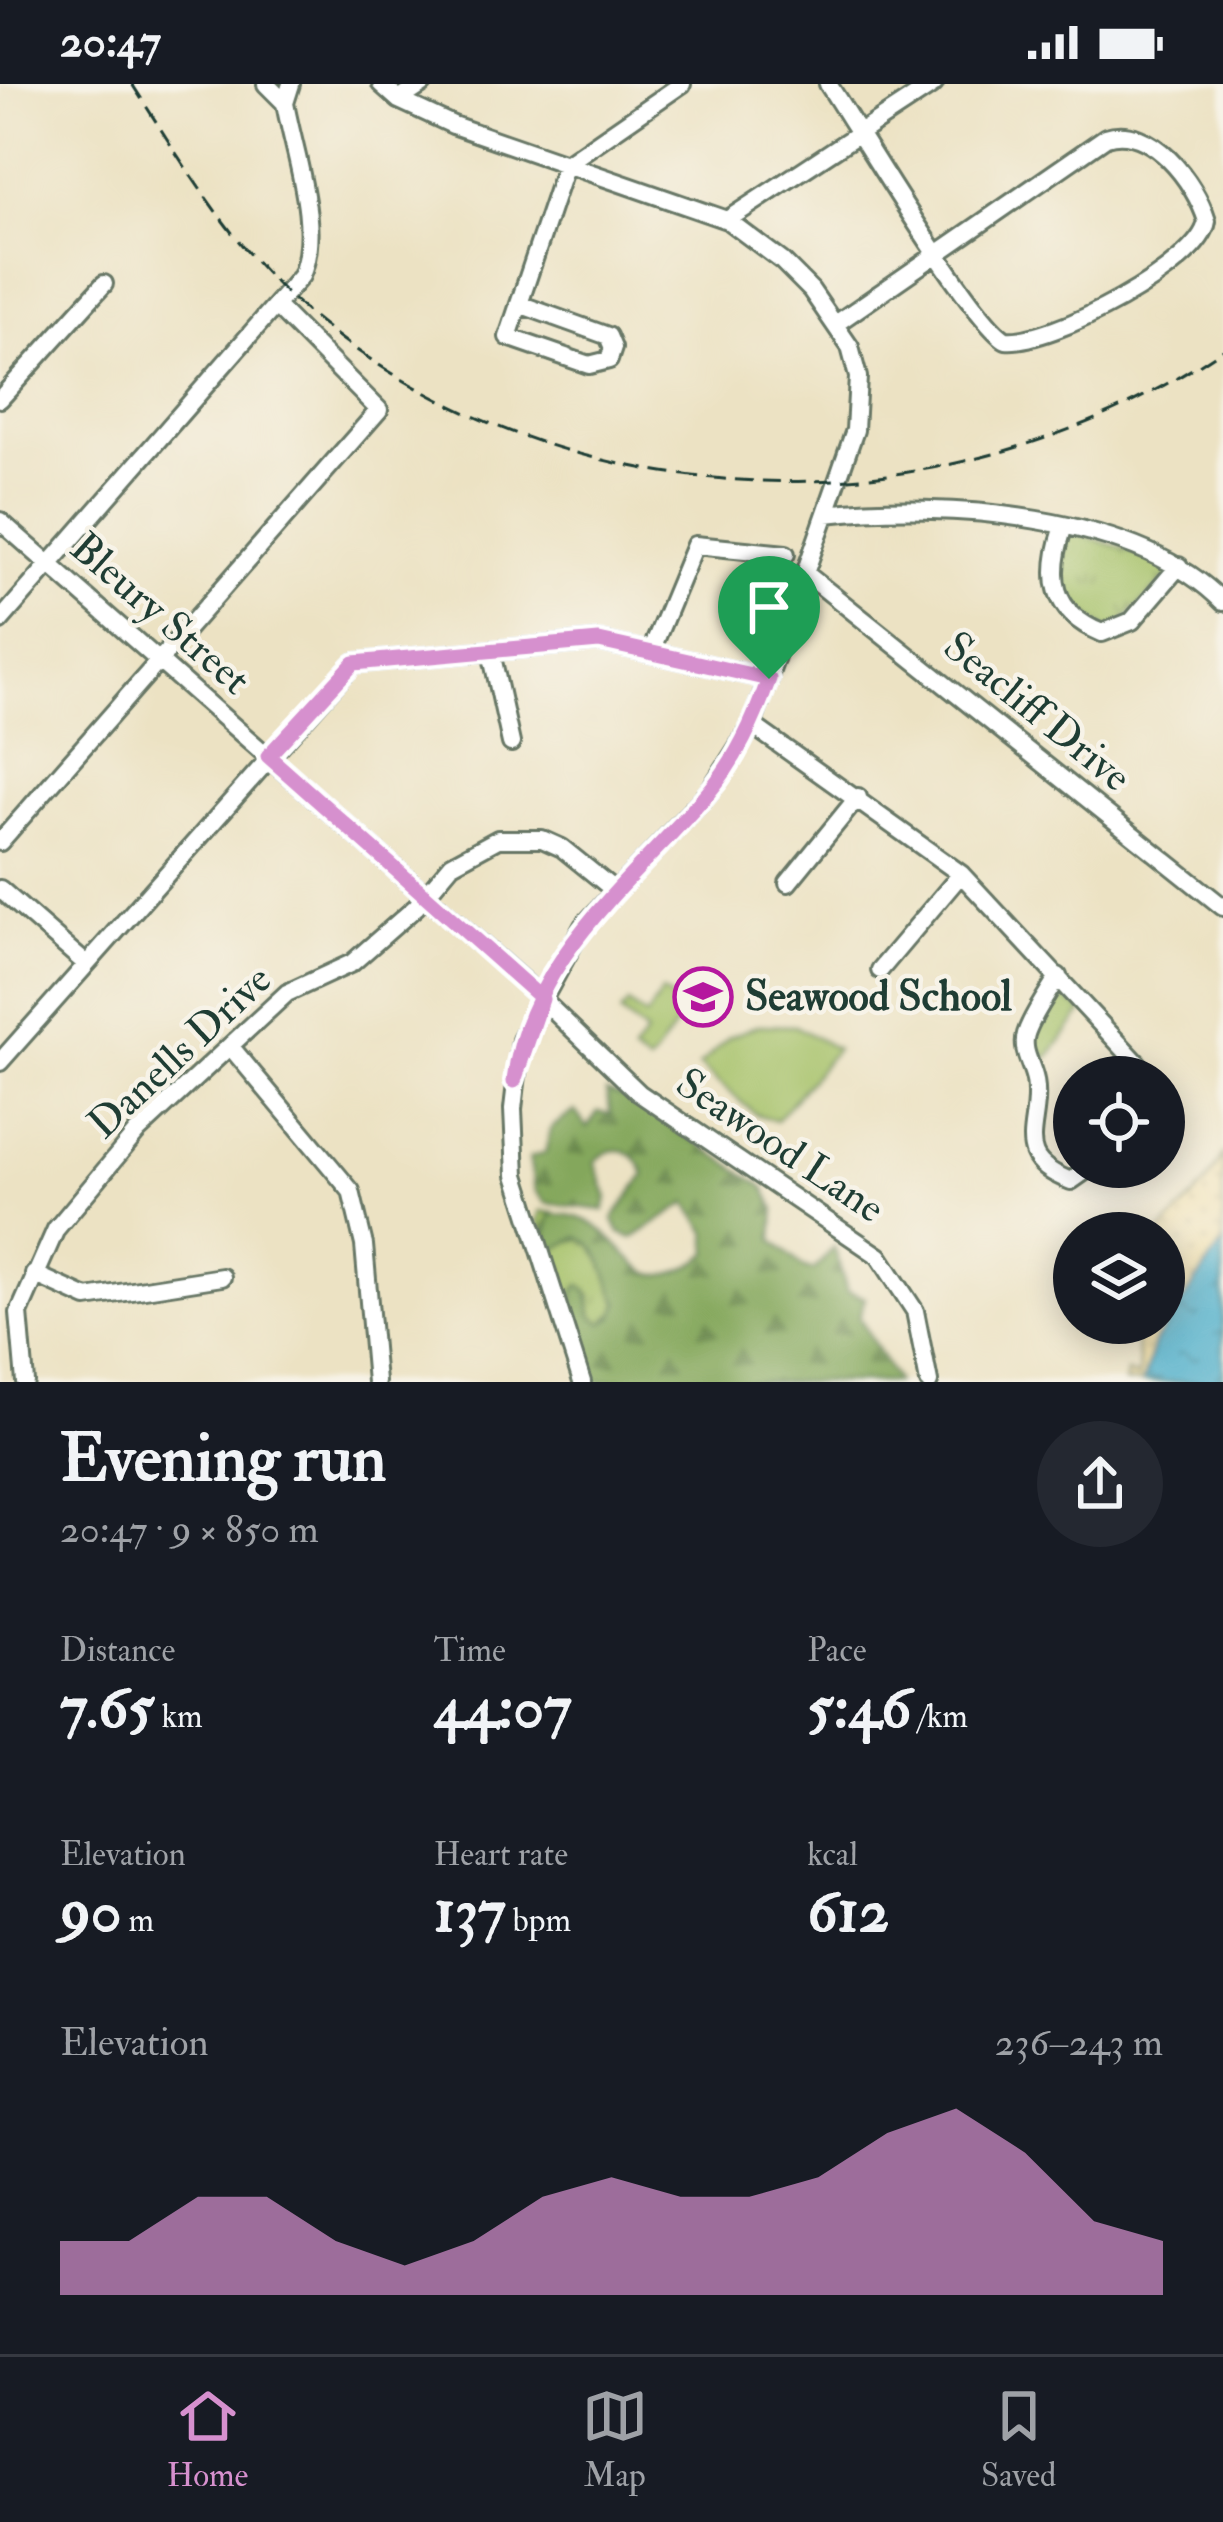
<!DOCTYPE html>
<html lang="en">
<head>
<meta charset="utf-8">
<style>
	:root { --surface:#171b24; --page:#242831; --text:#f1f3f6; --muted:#9ea1a6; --line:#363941; --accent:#d690ce }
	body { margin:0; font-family:"IM FELL Double Pica",serif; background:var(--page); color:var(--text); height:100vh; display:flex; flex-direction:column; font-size:45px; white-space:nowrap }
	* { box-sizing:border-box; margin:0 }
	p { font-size:39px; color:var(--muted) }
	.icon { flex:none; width:66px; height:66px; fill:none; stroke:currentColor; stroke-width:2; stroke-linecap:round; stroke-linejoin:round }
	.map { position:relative; height:1298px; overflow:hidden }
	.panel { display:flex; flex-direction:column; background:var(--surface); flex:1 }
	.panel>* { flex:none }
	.controls { position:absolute; left:1053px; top:972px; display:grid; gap:24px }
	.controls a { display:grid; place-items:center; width:132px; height:132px; border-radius:50%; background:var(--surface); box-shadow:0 6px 30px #0003; font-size:60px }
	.pin { position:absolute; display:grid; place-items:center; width:102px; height:102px; color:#fff; margin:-123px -51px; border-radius:50% 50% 50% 0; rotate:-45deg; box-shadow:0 0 12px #0007 }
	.pin .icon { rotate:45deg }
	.round { display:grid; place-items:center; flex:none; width:126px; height:126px; border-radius:63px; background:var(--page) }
	.summary { display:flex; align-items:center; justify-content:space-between; height:204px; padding:0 60px }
	h1 { font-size:66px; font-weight:700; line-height:90px }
	.metrics { display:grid; grid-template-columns:repeat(3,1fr); gap:18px; height:204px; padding:12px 60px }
	.metrics div { display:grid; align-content:center }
	.metrics b { font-size:60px; font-weight:700 }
	.metrics small { font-size:33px; font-weight:400 }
	.metrics p { font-size:33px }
	.chart { height:336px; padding:24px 60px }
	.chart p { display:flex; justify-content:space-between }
	.chart svg { width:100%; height:216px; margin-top:12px; fill:var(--accent); opacity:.7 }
	.status { display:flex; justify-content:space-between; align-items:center; height:84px; padding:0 60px; background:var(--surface); direction:ltr }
	.status svg { height:33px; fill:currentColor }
	.tab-bar { display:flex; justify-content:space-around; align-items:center; height:168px; border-top:3px solid var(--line); background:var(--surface); font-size:33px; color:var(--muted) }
	.tab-bar a { display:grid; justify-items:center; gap:6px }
	.tab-bar .on { color:var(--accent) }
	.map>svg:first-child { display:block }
	.grass { fill:url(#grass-tufts); stroke:#627f4e; stroke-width:3 }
	.forest { fill:url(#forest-firs); stroke:#527248; stroke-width:3 }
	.sand { fill:url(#sand-dots); stroke:#868c69; stroke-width:3 }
	.park { fill:#a5c167; stroke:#627f4e; stroke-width:3 }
	.water { fill:url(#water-ripples); stroke:#35757f; stroke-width:3 }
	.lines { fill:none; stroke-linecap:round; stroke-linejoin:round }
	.minor-casing { stroke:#677766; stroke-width:22 }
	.minor { stroke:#fff; stroke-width:16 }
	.rail { stroke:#1f3d34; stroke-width:3; stroke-dasharray:18 9; stroke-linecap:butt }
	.route-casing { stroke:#fff; stroke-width:24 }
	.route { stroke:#d690ce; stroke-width:15 }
	.labels { text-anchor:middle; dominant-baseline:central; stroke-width:9; stroke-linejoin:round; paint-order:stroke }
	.street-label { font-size:42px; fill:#1f3d34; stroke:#f7f3e8 }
	.poi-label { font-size:42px; font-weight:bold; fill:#1f3d34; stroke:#f7f3e8; text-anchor:start }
</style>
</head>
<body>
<div class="status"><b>20:47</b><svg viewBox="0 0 49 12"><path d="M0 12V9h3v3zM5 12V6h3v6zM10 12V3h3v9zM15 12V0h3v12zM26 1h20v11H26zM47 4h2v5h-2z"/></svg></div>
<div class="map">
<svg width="1223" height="1298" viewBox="0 0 1223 1298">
	<defs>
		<pattern id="grass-tufts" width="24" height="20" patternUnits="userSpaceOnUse" patternTransform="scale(3)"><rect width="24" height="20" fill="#a5c167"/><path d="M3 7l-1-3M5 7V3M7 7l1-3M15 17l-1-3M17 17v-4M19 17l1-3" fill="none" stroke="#869e56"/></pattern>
		<pattern id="forest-firs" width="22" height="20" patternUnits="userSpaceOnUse" patternTransform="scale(3)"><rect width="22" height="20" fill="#84a75c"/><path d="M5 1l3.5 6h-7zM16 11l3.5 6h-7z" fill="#6b894d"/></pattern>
		<pattern id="sand-dots" width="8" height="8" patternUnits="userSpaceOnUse" patternTransform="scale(3)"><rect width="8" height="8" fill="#eeda9e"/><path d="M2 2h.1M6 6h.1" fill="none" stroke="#ccbc89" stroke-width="1.8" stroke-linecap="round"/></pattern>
		<pattern id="water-ripples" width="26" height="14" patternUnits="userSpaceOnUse" patternTransform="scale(3)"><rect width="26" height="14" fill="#4badca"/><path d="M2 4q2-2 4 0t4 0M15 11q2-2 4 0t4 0" fill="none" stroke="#3e8ea5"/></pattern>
	</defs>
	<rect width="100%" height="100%" fill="#f7f3e8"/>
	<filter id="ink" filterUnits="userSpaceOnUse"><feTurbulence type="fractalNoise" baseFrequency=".00833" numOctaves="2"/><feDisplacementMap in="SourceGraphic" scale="24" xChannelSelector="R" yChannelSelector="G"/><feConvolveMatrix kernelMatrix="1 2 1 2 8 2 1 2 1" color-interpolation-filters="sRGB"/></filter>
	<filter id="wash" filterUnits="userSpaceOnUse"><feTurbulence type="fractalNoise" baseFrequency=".004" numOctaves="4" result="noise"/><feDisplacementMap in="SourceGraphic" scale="48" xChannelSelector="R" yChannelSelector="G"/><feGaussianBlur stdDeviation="2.7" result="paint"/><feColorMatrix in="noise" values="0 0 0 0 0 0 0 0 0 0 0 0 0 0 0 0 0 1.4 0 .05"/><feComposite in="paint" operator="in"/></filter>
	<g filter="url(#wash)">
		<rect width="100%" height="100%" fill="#ece2c3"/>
		<!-- grass -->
		<path class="grass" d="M 1063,445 L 1179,482 L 1112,548 L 1062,517 Z
			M 541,1127 L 554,1129 L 544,1144 L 551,1162 L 584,1154 C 602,1168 612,1203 620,1224 L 602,1239 L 592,1231 L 591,1212 L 583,1203 L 574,1240 L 538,1137 Z"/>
		<!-- forest -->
		<path class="forest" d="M 606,1008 L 633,1016 L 764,1103 L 775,1125 L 773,1156 L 804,1184 L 814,1186 L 834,1163 L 847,1207 L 865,1214 L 859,1233 L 896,1298 L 593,1298 L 574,1240 L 574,1207 L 580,1201 L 587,1206 L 592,1231 L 602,1239 L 613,1233 L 619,1218 C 604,1196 606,1163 578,1153 L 556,1165 L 546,1157 L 550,1131 C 634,1123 622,1238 709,1169 L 707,1148 L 687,1119 L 633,1154 L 620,1149 L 613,1135 L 645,1091 C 636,1065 614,1057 595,1078 L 608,1114 L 604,1126 L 546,1119 L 535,1106 L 529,1074 L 545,1069 L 551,1044 L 575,1027 L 587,1044 L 598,1028 L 611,1030 Z"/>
		<!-- sand -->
		<path class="sand" d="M 1223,1071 L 1223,1159 L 1154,1259 L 1143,1298 L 1125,1298 L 1127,1289 L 1138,1293 C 1142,1274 1132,1265 1138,1239 L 1164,1239 L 1160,1149 L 1205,1101 Z"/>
		<!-- park -->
		<path class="park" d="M 662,908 L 687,925 L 649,980 L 633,969 L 646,950 L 620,929 L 628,920 L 646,933 Z
			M 1063,912 L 1083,927 L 1048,974 L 1028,960 Z
			M 758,941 L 795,942 L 836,965 L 776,1037 L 755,1030 L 699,982 L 729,953 Z"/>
		<!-- water -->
		<path class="water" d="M 1223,1159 L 1223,1298 L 1143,1298 L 1154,1259 Z"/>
	</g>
	<g filter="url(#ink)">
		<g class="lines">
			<defs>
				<path id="minor" d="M 266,0 L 285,19
					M 381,0 L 399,16 L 453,41 L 727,136 L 782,177 L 811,206 L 850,263 L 858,293 L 855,346 L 752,641 L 709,708 L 583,842 L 521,956 L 513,1025 L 516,1091 L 582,1298
					M 828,0 C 857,44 973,239 1006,256 C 1049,261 1201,182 1207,137 C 1195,98 1151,39 1106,53 C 1016,115 926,177 837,239
					M 399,16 L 423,0
					M 727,136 L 934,0
					M 519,220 L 608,252 L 613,264 L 609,276 L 589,281 L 508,253 L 566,80 L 682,0
					M 0,315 L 104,200
					M 826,430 C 943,417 1136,429 1223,518
					M 0,437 L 524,898 L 639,1009 L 879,1172 L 915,1227 L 929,1298
					M 1063,445 C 1048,491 1050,528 1102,549 L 1132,537 L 1179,482
					M 805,489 L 1223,823
					M 0,537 L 301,192 C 322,143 294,70 285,19 L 291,0
					M 651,567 L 695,461 L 786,470
					M 491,568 L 511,659
					M 752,641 L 961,790 L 1140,982 L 1140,993
					M 0,758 L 379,326 L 276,222
					M 788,799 L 858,713
					M 0,805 L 86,880
					M 880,886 L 961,790
					M 1058,892 C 1048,910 1032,931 1026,950 C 1021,967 1032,980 1035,996 C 1043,1042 1007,1073 1071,1097 L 1091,1083
					M 230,962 L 351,1107 L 364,1161 L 376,1298
					M 0,978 L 354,579 L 599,557 L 769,595
					M 34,1190 L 87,1214 L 222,1193
					M 25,1298 L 19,1229 L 56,1145 L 137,1048 L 287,909 L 352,879 L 416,823 L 452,780 L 498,755 L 542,755 L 562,764 L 614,806"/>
			</defs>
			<!-- minor casing -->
			<use href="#minor" class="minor-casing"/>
			<!-- minor -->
			<use href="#minor" class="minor"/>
			<!-- rail -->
			<path class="rail" d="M 132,0 C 181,76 227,156 295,217 C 548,443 947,454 1223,265"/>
		</g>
	</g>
	<g class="lines" filter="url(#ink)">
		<defs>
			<path id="route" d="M 769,595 L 599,557 L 354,579 L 268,672 L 542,915 L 514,997 C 529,874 632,797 708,709 C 737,675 754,636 769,595"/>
		</defs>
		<!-- route casing -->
		<use href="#route" class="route-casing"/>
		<!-- route -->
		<use href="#route" class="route"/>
	</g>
	<!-- icons -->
	<defs>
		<symbol id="school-ring" viewBox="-11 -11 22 22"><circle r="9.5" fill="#f7f3e8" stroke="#b5179e" stroke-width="1.5"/><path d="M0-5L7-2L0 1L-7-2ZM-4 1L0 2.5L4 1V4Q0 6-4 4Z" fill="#b5179e"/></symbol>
	</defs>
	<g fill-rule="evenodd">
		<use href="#school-ring" x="670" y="880" width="66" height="66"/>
	</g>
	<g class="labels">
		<!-- street labels -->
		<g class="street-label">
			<text transform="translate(160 530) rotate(41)">Bleury Street</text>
			<text transform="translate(1037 628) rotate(39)">Seacliff Drive</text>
			<text transform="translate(180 968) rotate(-43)">Danells Drive</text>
			<text transform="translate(780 1062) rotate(34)">Seawood Lane</text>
		</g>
		<!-- poi labels -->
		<g class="poi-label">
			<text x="745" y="913">Seawood School</text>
		</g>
	</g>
</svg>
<div class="controls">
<a><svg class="icon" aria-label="locate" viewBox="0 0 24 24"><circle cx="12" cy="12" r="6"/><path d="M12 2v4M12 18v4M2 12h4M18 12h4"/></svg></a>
<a><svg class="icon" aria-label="layers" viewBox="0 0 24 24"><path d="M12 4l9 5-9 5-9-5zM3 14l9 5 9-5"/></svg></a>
</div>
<div class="pin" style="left:769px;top:595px;background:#1e9e55"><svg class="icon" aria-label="arrive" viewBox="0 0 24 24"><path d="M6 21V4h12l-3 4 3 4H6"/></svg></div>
</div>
<section class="panel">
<div class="summary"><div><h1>Evening run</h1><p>20:47 · 9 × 850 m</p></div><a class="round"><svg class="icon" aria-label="share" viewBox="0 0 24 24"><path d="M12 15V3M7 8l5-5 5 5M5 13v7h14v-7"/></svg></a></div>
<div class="metrics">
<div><p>Distance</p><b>7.65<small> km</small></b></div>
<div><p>Time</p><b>44:07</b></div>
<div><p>Pace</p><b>5:46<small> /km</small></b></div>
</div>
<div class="metrics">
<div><p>Elevation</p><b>90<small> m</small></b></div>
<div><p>Heart rate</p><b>137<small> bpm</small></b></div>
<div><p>kcal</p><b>612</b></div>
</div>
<div class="chart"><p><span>Elevation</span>236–243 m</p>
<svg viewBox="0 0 160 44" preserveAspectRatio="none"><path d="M0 44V33L10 33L20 24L30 24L40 33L50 38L60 33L70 24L80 20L90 24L100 24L110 20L120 11L130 6L140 15L150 29L160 33V44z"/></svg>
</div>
</section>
<nav class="tab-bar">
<a class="on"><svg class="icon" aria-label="home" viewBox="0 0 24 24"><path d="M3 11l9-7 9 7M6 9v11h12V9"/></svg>Home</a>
<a><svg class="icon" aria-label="map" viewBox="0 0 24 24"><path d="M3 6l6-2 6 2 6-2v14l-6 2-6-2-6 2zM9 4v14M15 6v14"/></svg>Map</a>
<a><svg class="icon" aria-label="saved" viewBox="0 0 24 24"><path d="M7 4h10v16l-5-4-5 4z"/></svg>Saved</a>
</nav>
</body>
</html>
